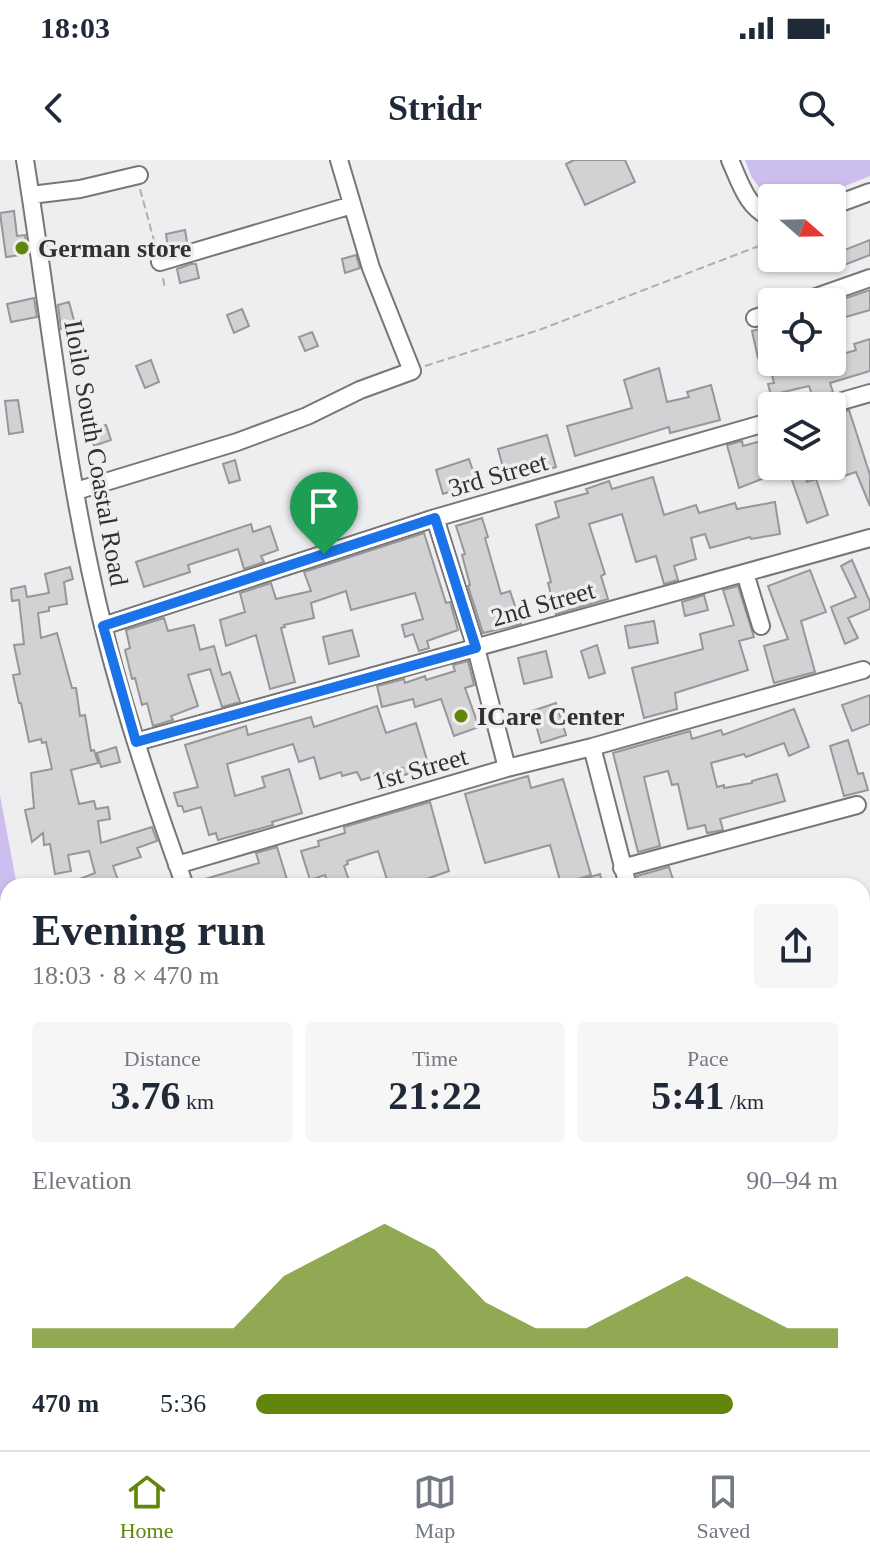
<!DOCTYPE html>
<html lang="en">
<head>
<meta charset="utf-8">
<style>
	:root { --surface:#fff; --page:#f6f6f7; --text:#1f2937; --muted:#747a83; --line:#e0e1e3; --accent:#628609 }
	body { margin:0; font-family:Georgia,serif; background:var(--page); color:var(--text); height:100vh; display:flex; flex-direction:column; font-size:30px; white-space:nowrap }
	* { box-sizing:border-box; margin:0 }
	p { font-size:26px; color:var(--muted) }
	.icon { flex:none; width:44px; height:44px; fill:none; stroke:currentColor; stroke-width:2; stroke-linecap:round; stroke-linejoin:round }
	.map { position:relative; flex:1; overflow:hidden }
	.sheet { position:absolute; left:0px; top:718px; width:870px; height:572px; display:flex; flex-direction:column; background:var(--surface); border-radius:24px 24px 0 0; box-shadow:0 2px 6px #0004 }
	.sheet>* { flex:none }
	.needle { width:52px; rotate:110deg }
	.tools { position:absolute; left:758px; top:24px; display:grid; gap:16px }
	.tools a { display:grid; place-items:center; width:88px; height:88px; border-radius:8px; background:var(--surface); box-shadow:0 2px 6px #0004; font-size:40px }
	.pin { position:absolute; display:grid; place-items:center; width:68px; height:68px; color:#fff; margin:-82px -34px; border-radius:50% 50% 50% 0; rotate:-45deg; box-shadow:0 0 8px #0007 }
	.pin .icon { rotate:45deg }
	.round { display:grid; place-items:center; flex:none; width:84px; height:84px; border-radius:8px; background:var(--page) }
	.summary { display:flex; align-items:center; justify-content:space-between; height:136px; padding:0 32px }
	h1 { font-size:44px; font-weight:700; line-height:60px }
	.stats { display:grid; grid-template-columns:repeat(3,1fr); gap:12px; height:136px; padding:8px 32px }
	.stats div { display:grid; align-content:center; border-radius:8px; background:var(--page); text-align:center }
	.stats b { font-size:40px; font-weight:700 }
	.stats small { font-size:22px; font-weight:400 }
	.stats p { font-size:22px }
	.chart { height:224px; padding:16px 32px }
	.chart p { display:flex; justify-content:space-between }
	.chart svg { width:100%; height:144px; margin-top:8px; fill:var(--accent); opacity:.7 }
	ul { padding:0 32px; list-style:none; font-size:26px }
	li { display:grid; grid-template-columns:128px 96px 1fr; align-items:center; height:60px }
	li i { height:20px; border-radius:10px; background:var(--accent) }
	.status { display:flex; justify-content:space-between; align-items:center; height:56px; padding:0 40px; background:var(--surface); direction:ltr }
	.status svg { height:22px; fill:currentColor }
	header { display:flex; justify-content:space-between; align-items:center; height:104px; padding:0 32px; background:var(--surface); font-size:36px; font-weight:700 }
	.dock { display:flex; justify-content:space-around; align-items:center; height:112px; border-top:2px solid var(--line); background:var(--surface); font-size:22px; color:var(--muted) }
	.dock a { display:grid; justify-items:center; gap:4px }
	.dock .on { color:var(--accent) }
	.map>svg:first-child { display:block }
	.water { fill:#ccbff0 }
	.building { fill:#d2d2d5; stroke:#97979a; stroke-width:2 }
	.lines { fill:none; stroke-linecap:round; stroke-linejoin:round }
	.minor-casing { stroke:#77777a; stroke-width:20 }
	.path { stroke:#afaeb0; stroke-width:2; stroke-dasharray:8 4; stroke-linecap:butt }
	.minor { stroke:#fff; stroke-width:16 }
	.route-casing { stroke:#fff; stroke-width:16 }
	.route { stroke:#1a73e8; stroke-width:10 }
	.poi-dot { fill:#628609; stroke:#eeedf0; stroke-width:3 }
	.labels { text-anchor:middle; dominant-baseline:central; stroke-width:7; stroke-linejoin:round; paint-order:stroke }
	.poi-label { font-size:26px; font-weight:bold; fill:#313132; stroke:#eeedf0; text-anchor:start }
	.street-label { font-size:26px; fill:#313132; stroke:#eeedf0 }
</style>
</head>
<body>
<div class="status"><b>18:03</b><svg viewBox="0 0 49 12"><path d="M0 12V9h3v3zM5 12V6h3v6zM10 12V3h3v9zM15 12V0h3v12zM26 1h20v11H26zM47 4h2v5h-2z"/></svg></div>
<header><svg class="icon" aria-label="back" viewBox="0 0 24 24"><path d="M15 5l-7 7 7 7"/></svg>Stridr<svg class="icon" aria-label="search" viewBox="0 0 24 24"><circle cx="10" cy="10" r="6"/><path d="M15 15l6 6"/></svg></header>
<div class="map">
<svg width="870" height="1290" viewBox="0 0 870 1290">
	<rect width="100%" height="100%" fill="#eeedf0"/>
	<!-- water -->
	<path class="water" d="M 745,0 L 870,0 L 870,16 L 815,38 L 772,38 L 772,41 L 768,40 L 751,16 Z
		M 0,635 L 17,726 L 8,726 L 8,1282 L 115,1282 L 116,1290 L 0,1290 Z"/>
	<!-- building -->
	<path class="building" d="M 574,0 L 625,0 L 635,22 L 585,45 L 566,4 Z
		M 14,51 L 17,76 L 25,75 L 28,94 L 6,97 L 0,53 Z
		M 185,70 L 187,82 L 168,88 L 166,74 Z
		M 870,80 L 870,95 L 839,107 L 834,94 Z
		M 356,95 L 360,108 L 345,113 L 342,99 Z
		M 191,104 L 196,104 L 199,118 L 180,123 L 177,109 Z
		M 870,130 L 870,150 L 832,161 L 832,143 Z
		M 34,138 L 37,157 L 11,162 L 7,144 Z
		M 69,142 L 75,164 L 61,169 L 58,145 Z
		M 242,149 L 249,166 L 234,173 L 227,155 Z
		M 772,166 L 772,195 L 758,198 L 752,171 Z
		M 312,172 L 318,186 L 305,191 L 299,177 Z
		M 870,179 L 870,211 L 830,223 L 833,232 L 813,238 L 809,226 L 771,235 L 768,224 L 774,223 L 770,207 L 789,202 L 834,202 L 833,197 L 856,190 L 854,184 Z
		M 151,200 L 159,222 L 145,228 L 136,206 Z
		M 659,208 L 667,242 L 689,237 L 687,232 L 711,225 L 720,260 L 670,273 L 669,267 L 575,296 L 567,266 L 632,248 L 624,220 Z
		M 18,240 L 23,272 L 9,274 L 5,241 Z
		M 849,250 L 870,315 L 870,346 L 856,312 L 841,317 L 834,293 L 832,255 Z
		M 106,265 L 111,280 L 94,286 L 89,270 Z
		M 547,275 L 556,307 L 537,313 L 534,303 L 504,311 L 498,289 Z
		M 772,278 L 772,315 L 739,328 L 727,285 L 742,281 L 743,286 Z
		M 469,299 L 477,323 L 443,334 L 436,310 Z
		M 235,300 L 240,320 L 229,323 L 223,304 Z
		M 787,306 L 802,306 L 807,322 L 816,319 L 828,355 L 807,363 Z
		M 653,317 L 664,355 L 696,345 L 699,353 L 735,343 L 737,349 L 775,342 L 780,374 L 751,379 L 750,377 L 710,388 L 705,374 L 691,378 L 696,399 L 674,406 L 678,420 L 664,424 L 656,396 L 636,402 L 622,354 L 589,364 L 605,414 L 601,416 L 608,439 L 556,454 L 548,423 L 551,422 L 536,365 L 559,357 L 555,342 L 588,333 L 586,329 L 609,321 L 612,329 Z
		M 482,358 L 488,377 L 485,378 L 501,434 L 510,431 L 521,464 L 483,473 L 468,426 L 470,425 L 462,395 L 465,394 L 456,366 Z
		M 251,364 L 253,372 L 270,366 L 278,390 L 261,396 L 264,402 L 244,409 L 238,389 L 188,405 L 190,412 L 144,427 L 136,402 Z
		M 424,373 L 446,443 L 450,442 L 458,470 L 427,481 L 429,488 L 419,491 L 413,474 L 405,477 L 402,465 L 423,459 L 415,433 L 351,450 L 346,431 L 311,443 L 314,458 L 284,465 L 285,467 L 281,468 L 295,522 L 270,529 L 256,475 L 226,486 L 220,460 L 245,452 L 240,433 L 271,423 L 276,439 L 311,431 L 304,412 Z
		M 852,400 L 870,442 L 870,449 L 848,458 L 858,478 L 845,484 L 831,447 L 856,437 L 841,406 Z
		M 70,407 L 73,419 L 64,422 L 67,444 L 49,447 L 49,451 L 38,453 L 41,478 L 57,473 L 72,528 L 76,528 L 80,556 L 85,555 L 91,591 L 94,590 L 98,603 L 71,610 L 79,644 L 94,641 L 96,649 L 108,647 L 110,659 L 98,661 L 101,683 L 152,667 L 157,681 L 137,688 L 141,697 L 113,706 L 120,726 L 62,726 L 95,713 L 89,691 L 68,695 L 71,711 L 55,714 L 50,684 L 44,685 L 43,673 L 32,682 L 25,650 L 34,648 L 31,613 L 52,609 L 46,582 L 42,583 L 41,579 L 29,582 L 21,543 L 19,543 L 13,515 L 20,514 L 14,485 L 24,484 L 19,440 L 12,441 L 11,429 L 25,426 L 27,437 L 49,433 L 45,414 Z
		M 810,410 L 826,452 L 801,461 L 815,512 L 774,523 L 764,486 L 788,479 L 768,426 Z
		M 738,426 L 754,477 L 739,481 L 748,510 L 675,533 L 677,549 L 644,558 L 632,508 L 703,489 L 700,474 L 734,465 L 723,430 Z
		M 704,435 L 708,450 L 685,456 L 682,442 Z
		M 164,458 L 168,471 L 194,465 L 200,490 L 214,486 L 222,515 L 230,512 L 240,542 L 222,547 L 210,509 L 188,515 L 198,546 L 171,556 L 173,560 L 153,566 L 147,543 L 142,545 L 135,518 L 132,519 L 125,490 L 130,488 L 126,470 Z
		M 654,461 L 658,483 L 629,488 L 625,466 Z
		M 352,470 L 359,496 L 329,504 L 323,477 Z
		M 597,485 L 605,513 L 589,518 L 581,491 Z
		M 546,491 L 552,517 L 524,524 L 518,498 Z
		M 468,501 L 474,525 L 465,528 L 479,567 L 454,576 L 441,539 L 415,547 L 413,539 L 382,547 L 377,526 L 404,519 L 405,523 L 425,516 L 426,520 L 455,511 L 453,505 Z
		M 870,535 L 870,564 L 852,571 L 842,545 Z
		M 556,543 L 566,575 L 541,583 L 532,551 Z
		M 377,546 L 386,573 L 416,563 L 429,607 L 405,615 L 403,608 L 361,620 L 357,612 L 342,616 L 341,612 L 320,619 L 314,597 L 299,602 L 293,584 L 227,604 L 235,636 L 265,627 L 262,617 L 289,609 L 302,653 L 272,662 L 273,665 L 218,680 L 216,673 L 209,675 L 201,647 L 184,652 L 182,646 L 178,646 L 174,633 L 198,627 L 185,585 L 246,566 L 248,575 L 311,557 L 314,567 Z
		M 794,549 L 809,587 L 789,596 L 784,583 L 746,597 L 744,594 L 711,603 L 717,627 L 724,625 L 724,628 L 752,623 L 752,621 L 777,614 L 785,641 L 720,659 L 723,670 L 707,673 L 705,665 L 688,669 L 678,624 L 672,625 L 668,611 L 644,617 L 660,686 L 638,692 L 613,593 L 690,571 L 692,579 L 721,570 L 723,575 Z
		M 848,580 L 858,614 L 863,613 L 868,630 L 844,636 L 830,586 Z
		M 116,587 L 120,602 L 101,607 L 97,593 Z
		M 528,616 L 531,628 L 563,619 L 591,715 L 561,724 L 550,685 L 485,703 L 465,634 Z
		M 430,642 L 449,711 L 407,726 L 389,726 L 378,691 L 347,701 L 348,704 L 344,706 L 351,726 L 329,726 L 325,715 L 310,720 L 301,691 L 319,686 L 318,681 L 345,673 L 344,667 Z
		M 277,687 L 289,726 L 252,726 L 251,720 L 232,726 L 196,726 L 195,722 L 259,703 L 256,693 Z
		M 669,707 L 675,726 L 640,726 L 637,716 Z
		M 600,714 L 603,726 L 571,726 L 571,723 Z"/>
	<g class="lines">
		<defs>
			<path id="minor" d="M 25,0 C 50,155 65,313 103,466 C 125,554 154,641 185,726
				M 730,0 C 740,22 747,49 772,58
				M 31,35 L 80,29 L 139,15
				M 832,46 L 870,32
				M 160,102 L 352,45
				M 802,142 L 870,118
				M 755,158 L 772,152
				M 825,246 L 870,233
				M 76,331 L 237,282 L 307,256 L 360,230 L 412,211 L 371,108 L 339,0
				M 435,358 L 476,488 L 507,608
				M 745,413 L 761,466
				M 103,466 L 435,358 L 772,261
				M 136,582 L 870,378
				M 592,587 L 628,726
				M 177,705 L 507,608 L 592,587 L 863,510
				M 622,708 L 857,645
				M 862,755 L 870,751
				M 862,864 L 870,861
				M 862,905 L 870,902
				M 862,987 L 870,999
				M 862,1063 L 870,1061
				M 862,1173 L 870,1174
				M 862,1242 L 870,1252
				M 405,1282 L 408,1290
				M 522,1282 L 524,1290
				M 603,1282 L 605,1290
				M 767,1282 L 769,1290
				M 243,1290 L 263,1282"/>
		</defs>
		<!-- minor casing -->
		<use href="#minor" class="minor-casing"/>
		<!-- path -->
		<path class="path" d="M 140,29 L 156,88
			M 163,118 L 165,129
			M 425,206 L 539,170 L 772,81"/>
		<!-- minor -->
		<use href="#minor" class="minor"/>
	</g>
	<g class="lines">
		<defs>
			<path id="route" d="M 435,358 L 476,488 L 136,582 L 103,466 Z"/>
		</defs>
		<!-- route casing -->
		<use href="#route" class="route-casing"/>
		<!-- route -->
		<use href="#route" class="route"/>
	</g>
	<!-- markers -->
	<g class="poi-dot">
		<circle cx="22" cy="88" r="8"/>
		<circle cx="461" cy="556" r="8"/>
	</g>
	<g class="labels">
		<!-- poi labels -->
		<g class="poi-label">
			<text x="38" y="88">German store</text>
			<text x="477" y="556">ICare Center</text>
		</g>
		<!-- street labels -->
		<g class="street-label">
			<text transform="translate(96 293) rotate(80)">Iloilo South Coastal Road</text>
			<text transform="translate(498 315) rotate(-16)">3rd Street</text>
			<text transform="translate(543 444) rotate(-16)">2nd Street</text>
			<text transform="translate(420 609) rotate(-16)">1st Street</text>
		</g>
	</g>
</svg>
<div class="tools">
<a><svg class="needle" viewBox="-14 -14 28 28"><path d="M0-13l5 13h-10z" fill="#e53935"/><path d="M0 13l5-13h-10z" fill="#747a83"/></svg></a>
<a><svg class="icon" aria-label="locate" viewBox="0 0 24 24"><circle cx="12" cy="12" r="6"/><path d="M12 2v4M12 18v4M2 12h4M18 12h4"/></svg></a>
<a><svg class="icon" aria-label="layers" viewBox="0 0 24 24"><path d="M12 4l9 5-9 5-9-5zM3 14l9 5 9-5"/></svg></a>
</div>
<div class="pin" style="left:324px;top:394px;background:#1e9e55"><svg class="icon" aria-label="arrive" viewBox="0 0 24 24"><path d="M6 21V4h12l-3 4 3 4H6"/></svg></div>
<section class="sheet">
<div class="summary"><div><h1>Evening run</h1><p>18:03 · 8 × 470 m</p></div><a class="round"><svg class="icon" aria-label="share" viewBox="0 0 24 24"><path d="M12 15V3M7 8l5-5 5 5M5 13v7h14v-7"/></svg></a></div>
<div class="stats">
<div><p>Distance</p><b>3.76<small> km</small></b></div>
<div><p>Time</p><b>21:22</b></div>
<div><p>Pace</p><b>5:41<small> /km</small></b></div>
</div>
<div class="chart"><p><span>Elevation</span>90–94 m</p>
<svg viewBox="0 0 160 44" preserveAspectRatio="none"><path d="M0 44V38L10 38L20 38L30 38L40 38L50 22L60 14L70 6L80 14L90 30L100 38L110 38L120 30L130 22L140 30L150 38L160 38V44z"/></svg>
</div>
<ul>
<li><b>470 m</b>5:36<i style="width:82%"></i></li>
</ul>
</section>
</div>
<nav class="dock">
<a class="on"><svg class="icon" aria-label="home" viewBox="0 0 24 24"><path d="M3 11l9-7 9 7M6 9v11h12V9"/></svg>Home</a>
<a><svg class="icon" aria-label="map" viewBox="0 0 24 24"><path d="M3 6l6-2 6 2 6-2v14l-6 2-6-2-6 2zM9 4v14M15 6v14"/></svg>Map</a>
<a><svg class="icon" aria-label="saved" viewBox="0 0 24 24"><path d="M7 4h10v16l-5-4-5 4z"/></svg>Saved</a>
</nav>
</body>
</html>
